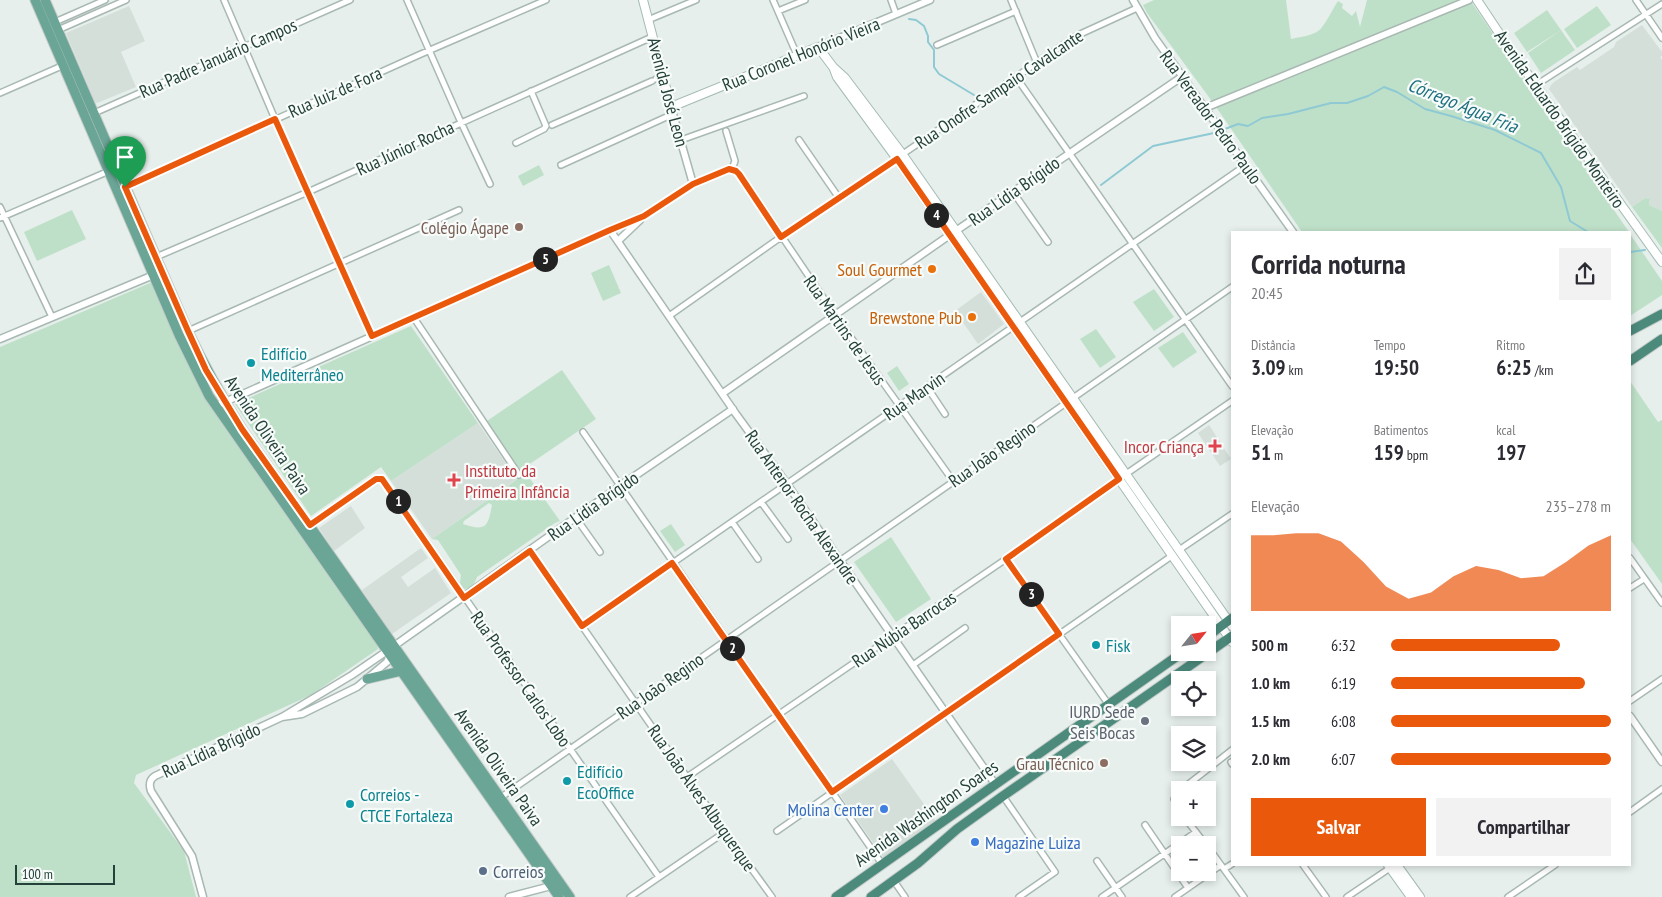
<!DOCTYPE html>
<html lang="pt">
<head>
<meta charset="utf-8">
<style>
	:root { --surface:#fff; --page:#f2f2f3; --text:#2b2b33; --muted:#7c7c81; --accent:#ea580c }
	body { margin:0; font-family:"PT Sans Narrow",sans-serif; background:var(--page); color:var(--text); height:100vh; display:flex; flex-direction:column; font-size:19px; white-space:nowrap }
	* { box-sizing:border-box; margin:0 }
	p { font-size:16px; color:var(--muted) }
	.icon { flex:none; width:28px; height:28px; fill:none; stroke:currentColor; stroke-width:2; stroke-linecap:round; stroke-linejoin:round }
	.map { position:relative; flex:1; overflow:hidden }
	.side { position:absolute; left:1231px; top:231px; width:400px; height:635px; display:flex; flex-direction:column; background:var(--surface); border-radius:0px; box-shadow:0 2px 8px #0003 }
	.side>* { flex:none }
	.needle { width:32px; rotate:60deg }
	.fabs { position:absolute; left:1171px; top:616px; display:grid; gap:10px }
	.fabs a { display:grid; place-items:center; width:45px; height:45px; border-radius:0px; background:var(--surface); box-shadow:0 2px 8px #0003; font-size:25px }
	.scale { position:absolute; left:15px; bottom:12px; width:100px; box-sizing:border-box; padding-left:5px; border:2px solid #24423a; border-top:0; font-size:14px; line-height:18px; white-space:nowrap; color:#24423a; -webkit-text-stroke:4px #f7fbf9; paint-order:stroke }
	.pin { position:absolute; display:grid; place-items:center; width:42px; height:42px; color:#fff; margin:-51px -21px; border-radius:50% 50% 50% 0; rotate:-45deg; box-shadow:0 0 5px #0007 }
	.pin .icon { rotate:45deg }
	.km { position:absolute; width:25px; height:25px; margin:-12px; border-radius:50%; background:#222; color:#fff; font-size:14px; line-height:25px; text-align:center }
	.round { display:grid; place-items:center; flex:none; width:52px; height:52px; border-radius:0px; background:var(--page) }
	.headline { display:flex; align-items:center; justify-content:space-between; height:85px; padding:0 20px }
	h1 { font-size:28px; font-weight:700; line-height:38px }
	.metrics { display:grid; grid-template-columns:repeat(3,1fr); gap:8px; height:85px; padding:5px 20px }
	.metrics div { display:grid; align-content:center }
	.metrics b { font-size:21px; font-weight:700 }
	.metrics small { font-size:14px; font-weight:400 }
	.metrics p { font-size:14px }
	.chart { height:140px; padding:10px 20px }
	.chart p { display:flex; justify-content:space-between }
	.chart svg { width:100%; height:90px; margin-top:5px; fill:var(--accent); opacity:.7 }
	.cta { display:flex; gap:10px; margin-top:auto; padding:10px 20px }
	.cta a { flex:1; height:58px; border-radius:0px; background:var(--accent); color:#fff; font-size:20px; font-weight:700; line-height:58px; text-align:center }
	.cta a+a { background:var(--page); color:var(--text) }
	ul { padding:0 20px; list-style:none; font-size:16px }
	li { display:grid; grid-template-columns:80px 60px 1fr; align-items:center; height:38px }
	li i { height:12px; border-radius:6px; background:var(--accent) }
	.map>svg:first-child { display:block }
	.built { fill:#d4dfda }
	.green { fill:#bfe0c8; fill-rule:evenodd }
	.lines { fill:none; stroke-linecap:round; stroke-linejoin:round }
	.stream { stroke:#8ec9d4; stroke-width:2 }
	.minor-casing { stroke:#a8b8b2; stroke-width:8 }
	.tertiary-casing { stroke:#a8b8b2; stroke-width:9 }
	.secondary-casing { stroke:#a4bbb3; stroke-width:10 }
	.primary-casing { stroke:#c2cac8; stroke-width:11 }
	.trunk-casing { stroke:#c2cac8; stroke-width:11 }
	.minor { stroke:#fff; stroke-width:5 }
	.tertiary { stroke:#fff; stroke-width:6 }
	.secondary { stroke:#fff; stroke-width:8 }
	.primary { stroke:#6aa596; stroke-width:9 }
	.trunk { stroke:#4c8a7c; stroke-width:9 }
	.route-casing { stroke:#fff; stroke-width:10 }
	.route { stroke:#ea580c; stroke-width:6 }
	.education-dot { fill:#8d6e63; stroke:#f7fbf9; stroke-width:2 }
	.food-dot { fill:#e8710a; stroke:#f7fbf9; stroke-width:2 }
	.culture-dot { fill:#0f9aa8; stroke:#f7fbf9; stroke-width:2 }
	.health-dot { fill:#e0444e; stroke:#f7fbf9; stroke-width:2 }
	.worship-dot { fill:#6b7280; stroke:#f7fbf9; stroke-width:2 }
	.shop-dot { fill:#3f7fe0; stroke:#f7fbf9; stroke-width:2 }
	.service-dot { fill:#5c6f8a; stroke:#f7fbf9; stroke-width:2 }
	.labels { text-anchor:middle; dominant-baseline:central; stroke-width:4.5; stroke-linejoin:round; paint-order:stroke }
	.street-label { font-size:18px; fill:#24423a; stroke:#f7fbf9 }
	.education-label { font-size:18px; fill:#785e54; stroke:#f7fbf9; text-anchor:end }
	.food-label { font-size:18px; fill:#c56008; stroke:#f7fbf9; text-anchor:end }
	.culture-label { font-size:18px; fill:#0d838f; stroke:#f7fbf9; text-anchor:start }
	.health-label { font-size:18px; fill:#be3a42; stroke:#f7fbf9; text-anchor:end }
	.worship-label { font-size:18px; fill:#5b616d; stroke:#f7fbf9; text-anchor:end }
	.shop-label { font-size:18px; fill:#366cbe; stroke:#f7fbf9; text-anchor:end }
	.service-label { font-size:18px; fill:#4e5e75; stroke:#f7fbf9; text-anchor:start }
	.water-label { font-size:19px; font-style:italic; fill:#1c6f80; stroke:#f7fbf9 }
</style>
</head>
<body>
<div class="map">
<svg width="1662" height="897" viewBox="0 0 1662 897">
	<rect width="100%" height="100%" fill="#e6efeb"/>
	<!-- built -->
	<path class="built" d="M 129,6 L 145,41 L 121,52 L 136,87 L 97,103 L 95,102 L 66,33 Z
		M 1642,25 L 1662,52 L 1662,56 L 1660,57 L 1662,60 L 1662,211 L 1649,205 L 1650,200 L 1645,198 L 1632,207 L 1549,89 L 1551,85 L 1554,82 L 1577,67 L 1580,70 L 1614,47 L 1616,42 Z
		M 981,292 L 1004,324 L 978,344 L 955,311 Z
		M 478,423 L 517,479 L 432,539 L 391,481 Z
		M 1209,425 L 1231,459 L 1220,466 L 1198,433 Z
		M 351,506 L 365,528 L 334,551 L 319,528 Z
		M 421,548 L 428,558 L 401,577 L 408,587 L 435,568 L 451,593 L 392,634 L 362,590 Z
		M 892,759 L 936,821 L 884,857 L 883,857 L 840,795 Z"/>
	<!-- green -->
	<path class="green" d="M 1154,0 L 1286,0 L 1291,39 C 1299,37 1311,36 1318,31 C 1324,28 1333,8 1338,1 L 1343,4 L 1342,8 L 1352,16 L 1356,11 L 1360,27 L 1367,0 L 1470,0 L 1629,232 L 1302,232 L 1214,104 L 1147,13 L 1143,5 Z
		M 1597,6 L 1611,25 L 1577,48 L 1564,29 Z
		M 1547,10 L 1561,30 L 1527,52 L 1514,33 Z
		M 1561,30 L 1575,50 L 1541,73 L 1528,53 Z
		M 539,165 L 544,175 L 523,186 L 518,176 Z
		M 1645,198 L 1650,199 L 1649,205 L 1662,211 L 1662,248 L 1632,207 Z
		M 72,210 L 86,239 L 37,261 L 24,232 Z
		M 1630,234 L 1662,281 L 1662,295 L 1630,316 Z
		M 609,265 L 621,293 L 603,301 L 591,273 Z
		M 150,283 L 152,283 L 189,367 L 220,421 L 377,645 L 378,649 L 311,695 L 136,775 L 134,783 L 184,851 L 196,897 L 0,897 L 0,347 Z
		M 1154,289 L 1174,317 L 1154,331 L 1133,302 Z
		M 411,326 L 478,423 L 391,481 L 381,467 L 311,516 L 235,404 Z
		M 1096,329 L 1116,357 L 1100,368 L 1080,339 Z
		M 1183,332 L 1197,352 L 1173,368 L 1158,348 Z
		M 897,366 L 909,384 L 899,391 L 887,373 Z
		M 562,370 L 596,419 L 518,472 L 484,423 Z
		M 1630,381 L 1658,422 L 1662,420 L 1662,584 L 1630,539 Z
		M 526,473 L 560,521 L 555,523 L 477,577 C 475,583 471,589 464,589 L 460,583 L 461,575 L 438,540 L 432,539 ZM 489,503 L 492,505 C 488,526 487,532 463,524 L 464,521 Z
		M 671,524 L 685,545 L 675,552 L 660,531 Z
		M 891,537 L 931,599 L 896,622 L 854,562 Z"/>
	<g class="lines">
		<!-- stream -->
		<path class="stream" d="M 909,19 L 916,20 L 924,26 L 928,36 L 928,42 L 934,50 L 934,67 L 939,74 L 974,95
			M 1225,129 L 1238,124 L 1248,126 L 1262,118 L 1288,114 L 1331,103 L 1347,103 L 1368,96 L 1384,87 L 1397,92 L 1425,109 L 1451,116 L 1495,130 L 1541,153 L 1561,187 L 1570,221 L 1588,232
			M 1101,185 L 1153,146 L 1214,133
			M 1630,252 L 1645,250"/>
		<defs>
			<path id="minor" d="M 224,0 L 275,119 L 372,336
				M 407,0 L 459,118 L 490,184
				M 773,0 L 797,55
				M 891,0 L 896,14
				M 1011,0 L 1037,63
				M 1636,0 L 1662,38
				M 778,11 L 805,0
				M 648,20 L 696,0
				M 55,22 L 105,0
				M 58,30 L 126,0
				M 937,45 L 1016,11
				M 1016,77 L 1232,386
				M 656,79 L 663,76
				M 1536,85 L 1662,4
				M 0,93 L 64,65
				M 92,114 L 350,0
				M 552,125 L 652,81
				M 726,131 L 735,161 L 732,169
				M 681,140 L 804,96
				M 799,140 L 839,198
				M 516,143 L 544,129 L 546,126 L 531,91
				M 561,165 L 673,114
				M 693,184 L 729,169 L 736,171 L 739,173 L 835,315 L 953,481
				M 125,187 L 421,54 L 546,0
				M 1013,192 L 1048,242
				M 0,207 L 52,317
				M 0,218 L 109,171
				M 156,257 L 308,192 L 652,37
				M 669,316 L 781,237 L 1076,36 L 1137,8
				M 414,318 L 519,475
				M 188,331 L 459,210
				M 927,387 L 945,414
				M 1073,398 L 1232,287
				M 583,432 L 882,864
				M 1126,474 L 1232,401
				M 761,502 L 788,539
				M 576,518 L 600,552
				M 732,522 L 758,559
				M 309,525 L 375,479 L 379,478 L 384,481 L 659,877
				M 1179,550 L 1232,514
				M 530,551 L 725,832 L 772,897
				M 1630,558 L 1662,603
				M 1006,559 L 1109,705
				M 1630,588 L 1644,579
				M 582,626 L 1246,165
				M 913,665 L 965,628
				M 1630,701 L 1662,679
				M 1231,762 L 1232,764
				M 687,777 L 1006,559 L 1119,479
				M 1180,790 L 1174,799 L 1180,810
				M 1181,790 L 1232,750
				M 1003,796 L 1055,872 L 1019,897
				M 500,798 L 1066,403
				M 1630,812 L 1662,789
				M 1185,818 L 1206,845
				M 1145,825 L 1186,885
				M 777,831 L 1173,555
				M 1208,847 L 1244,897
				M 1097,861 L 1122,897
				M 1303,865 L 1326,897
				M 1224,869 L 1232,864
				M 894,881 L 905,897
				M 630,897 L 725,832
				M 1102,897 L 1196,832
				M 1175,897 L 1221,865
				M 1347,897 L 1390,868
				M 1508,897 L 1555,865"/>
			<path id="tertiary" d="M 1133,0 L 1155,38 L 1293,232
				M 818,47 L 930,0
				M 1205,108 L 1469,0
				M 610,230 L 736,414 L 787,484 L 995,784
				M 618,241 L 640,220
				M 0,339 L 156,274
				M 723,393 L 944,239 L 1183,76
				M 216,406 L 610,230 L 644,216 L 693,184 L 671,107
				M 1630,716 L 1662,762
				M 282,717 L 302,714 L 357,687 L 387,662 L 394,646 L 620,486 L 733,409
				M 203,897 L 192,856 L 151,791 C 149,785 149,780 155,776 L 282,717 L 352,675 L 387,651
				M 509,897 L 551,886"/>
			<path id="secondary" d="M 643,0 L 671,107 L 818,47 L 833,67 L 845,78 L 903,155 L 1232,626
				M 1477,0 L 1507,45 L 1662,262
				M 834,69 L 837,77 L 897,159 L 1232,642
				M 1388,865 L 1411,897
				M 1397,865 L 1420,897"/>
			<path id="primary" d="M 35,0 L 179,335 L 209,396 L 559,897
				M 45,0 L 188,331 C 204,365 222,397 242,429 L 570,897
				M 367,679 L 401,671"/>
			<path id="trunk" d="M 1630,331 L 1662,314
				M 1630,361 L 1662,339
				M 1208,636 L 1232,618
				M 836,897 L 1183,652
				M 871,897 L 918,863 L 957,829 L 1003,796 L 1232,636"/>
		</defs>
		<!-- minor casing -->
		<use href="#minor" class="minor-casing"/>
		<!-- tertiary casing -->
		<use href="#tertiary" class="tertiary-casing"/>
		<!-- secondary casing -->
		<use href="#secondary" class="secondary-casing"/>
		<!-- primary casing -->
		<use href="#primary" class="primary-casing"/>
		<!-- trunk casing -->
		<use href="#trunk" class="trunk-casing"/>
		<!-- minor -->
		<use href="#minor" class="minor"/>
		<!-- tertiary -->
		<use href="#tertiary" class="tertiary"/>
		<!-- secondary -->
		<use href="#secondary" class="secondary"/>
		<!-- primary -->
		<use href="#primary" class="primary"/>
		<!-- trunk -->
		<use href="#trunk" class="trunk"/>
	</g>
	<g class="lines">
		<defs>
			<path id="route" d="M 275,119 L 372,336 L 610,230 L 644,216 L 693,184 L 729,169 L 736,171 L 739,174 L 781,237 L 897,159 L 1119,479 L 1006,559 L 1059,634 L 832,792 L 672,563 L 582,626 L 530,551 L 464,598 L 382,479 L 376,479 L 310,525 L 242,429 L 206,370 L 188,331 L 125,187 Z"/>
		</defs>
		<!-- route casing -->
		<use href="#route" class="route-casing"/>
		<!-- route -->
		<use href="#route" class="route"/>
	</g>
	<!-- markers -->
	<g class="education-dot">
		<circle cx="519" cy="227" r="5"/>
		<circle cx="1104" cy="763" r="5"/>
	</g>
	<g class="food-dot">
		<circle cx="932" cy="269" r="5"/>
		<circle cx="972" cy="317" r="5"/>
	</g>
	<g class="culture-dot">
		<circle cx="251" cy="363" r="5"/>
		<circle cx="1096" cy="645" r="5"/>
		<circle cx="567" cy="781" r="5"/>
		<circle cx="350" cy="804" r="5"/>
	</g>
	<g class="health-dot">
		<path d="M1212.5 438.5h5v5h5v5h-5v5h-5v-5h-5v-5h5z"/>
		<path d="M451.5 472.5h5v5h5v5h-5v5h-5v-5h-5v-5h5z"/>
	</g>
	<circle class="worship-dot" cx="1145" cy="721" r="5"/>
	<g class="shop-dot">
		<circle cx="884" cy="809" r="5"/>
		<circle cx="975" cy="842" r="5"/>
	</g>
	<circle class="service-dot" cx="483" cy="871" r="5"/>
	<g class="labels">
		<!-- street labels -->
		<g class="street-label">
			<text transform="translate(801 54) rotate(-22)">Rua Coronel Honório Vieira</text>
			<text transform="translate(218 58) rotate(-24)">Rua Padre Januário Campos</text>
			<text transform="translate(999 89) rotate(-34)">Rua Onofre Sampaio Cavalcante</text>
			<text transform="translate(335 92) rotate(-24)">Rua Juiz de Fora</text>
			<text transform="translate(668 92) rotate(75)">Avenida José Leon</text>
			<text transform="translate(1211 117) rotate(54)">Rua Vereador Pedro Paulo</text>
			<text transform="translate(1560 119) rotate(55)">Avenida Eduardo Brígido Monteiro</text>
			<text transform="translate(405 148) rotate(-25)">Rua Júnior Rocha</text>
			<text transform="translate(1014 191) rotate(-35)">Rua Lídia Brígido</text>
			<text transform="translate(845 330) rotate(55)">Rua Martins de Jesus</text>
			<text transform="translate(914 396) rotate(-35)">Rua Marvin</text>
			<text transform="translate(268 435) rotate(56)">Avenida Oliveira Paiva</text>
			<text transform="translate(992 454) rotate(-35)">Rua João Regino</text>
			<text transform="translate(593 506) rotate(-35)">Rua Lídia Brígido</text>
			<text transform="translate(802 507) rotate(55)">Rua Antenor Rocha Alexandre</text>
			<text transform="translate(904 629) rotate(-34)">Rua Núbia Barrocas</text>
			<text transform="translate(521 679) rotate(55)">Rua Professor Carlos Lobo</text>
			<text transform="translate(660 686) rotate(-35)">Rua João Regino</text>
			<text transform="translate(211 750) rotate(-25)">Rua Lídia Brígido</text>
			<text transform="translate(499 767) rotate(55)">Avenida Oliveira Paiva</text>
			<text transform="translate(702 798) rotate(55)">Rua João Alves Albuquerque</text>
			<text transform="translate(926 813) rotate(-35)">Avenida Washington Soares</text>
		</g>
		<!-- education labels -->
		<g class="education-label">
			<text x="509" y="227">Colégio Ágape</text>
			<text x="1094" y="763">Grau Técnico</text>
		</g>
		<!-- food labels -->
		<g class="food-label">
			<text x="922" y="269">Soul Gourmet</text>
			<text x="962" y="317">Brewstone Pub</text>
		</g>
		<!-- culture labels -->
		<g class="culture-label">
			<text x="261" y="353">Edifício<tspan x="261" dy="21">Mediterrâneo</tspan></text>
			<text x="1106" y="645">Fisk</text>
			<text x="577" y="771">Edifício<tspan x="577" dy="21">EcoOffice</tspan></text>
			<text x="360" y="794">Correios -<tspan x="360" dy="21">CTCE Fortaleza</tspan></text>
		</g>
		<!-- health labels -->
		<g class="health-label">
			<text x="1204" y="446">Incor Criança</text>
			<text x="465" y="470" text-anchor="start">Instituto da<tspan x="465" dy="21">Primeira Infância</tspan></text>
		</g>
		<!-- worship labels -->
		<g class="worship-label">
			<text x="1135" y="711">IURD Sede<tspan x="1135" dy="21">Seis Bocas</tspan></text>
		</g>
		<!-- shop labels -->
		<g class="shop-label">
			<text x="874" y="809">Molina Center</text>
			<text x="985" y="842" text-anchor="start">Magazine Luiza</text>
		</g>
		<!-- service labels -->
		<g class="service-label">
			<text x="493" y="871">Correios</text>
		</g>
		<!-- water labels -->
		<g class="water-label">
			<text transform="translate(1463 105) rotate(22)">Córrego Água Fria</text>
		</g>
	</g>
</svg>
<div class="fabs">
<a><svg class="needle" viewBox="-14 -14 28 28"><path d="M0-13l5 13h-10z" fill="#e53935"/><path d="M0 13l5-13h-10z" fill="#7c7c81"/></svg></a>
<a><svg class="icon" aria-label="locate" viewBox="0 0 24 24"><circle cx="12" cy="12" r="6"/><path d="M12 2v4M12 18v4M2 12h4M18 12h4"/></svg></a>
<a><svg class="icon" aria-label="layers" viewBox="0 0 24 24"><path d="M12 4l9 5-9 5-9-5zM3 14l9 5 9-5"/></svg></a>
<a>+</a>
<a>−</a>
</div>
<div class="scale">100 m</div>
<div class="pin" style="left:125px;top:187px;background:#1e9e55"><svg class="icon" aria-label="arrive" viewBox="0 0 24 24"><path d="M6 21V4h12l-3 4 3 4H6"/></svg></div>
<b class="km" style="left:398px;top:501px">1</b>
<b class="km" style="left:732px;top:648px">2</b>
<b class="km" style="left:1031px;top:594px">3</b>
<b class="km" style="left:936px;top:215px">4</b>
<b class="km" style="left:545px;top:259px">5</b>
<section class="side">
<div class="headline"><div><h1>Corrida noturna</h1><p>20:45</p></div><a class="round"><svg class="icon" aria-label="share" viewBox="0 0 24 24"><path d="M12 15V3M7 8l5-5 5 5M5 13v7h14v-7"/></svg></a></div>
<div class="metrics">
<div><p>Distância</p><b>3.09<small> km</small></b></div>
<div><p>Tempo</p><b>19:50</b></div>
<div><p>Ritmo</p><b>6:25<small> /km</small></b></div>
</div>
<div class="metrics">
<div><p>Elevação</p><b>51<small> m</small></b></div>
<div><p>Batimentos</p><b>159<small> bpm</small></b></div>
<div><p>kcal</p><b>197</b></div>
</div>
<div class="chart"><p><span>Elevação</span>235–278 m</p>
<svg viewBox="0 0 160 44" preserveAspectRatio="none"><path d="M0 44V7L10 7L20 6L30 6L40 10L50 20L60 32L70 38L80 35L90 27L100 22L110 24L120 28L130 27L140 20L150 12L160 7V44z"/></svg>
</div>
<ul>
<li><b>500 m</b>6:32<i style="width:77%"></i></li>
<li><b>1.0 km</b>6:19<i style="width:88%"></i></li>
<li><b>1.5 km</b>6:08<i style="width:100%"></i></li>
<li><b>2.0 km</b>6:07<i style="width:100%"></i></li>
</ul>
<div class="cta"><a>Salvar</a><a>Compartilhar</a></div>
</section>
</div>
</body>
</html>
